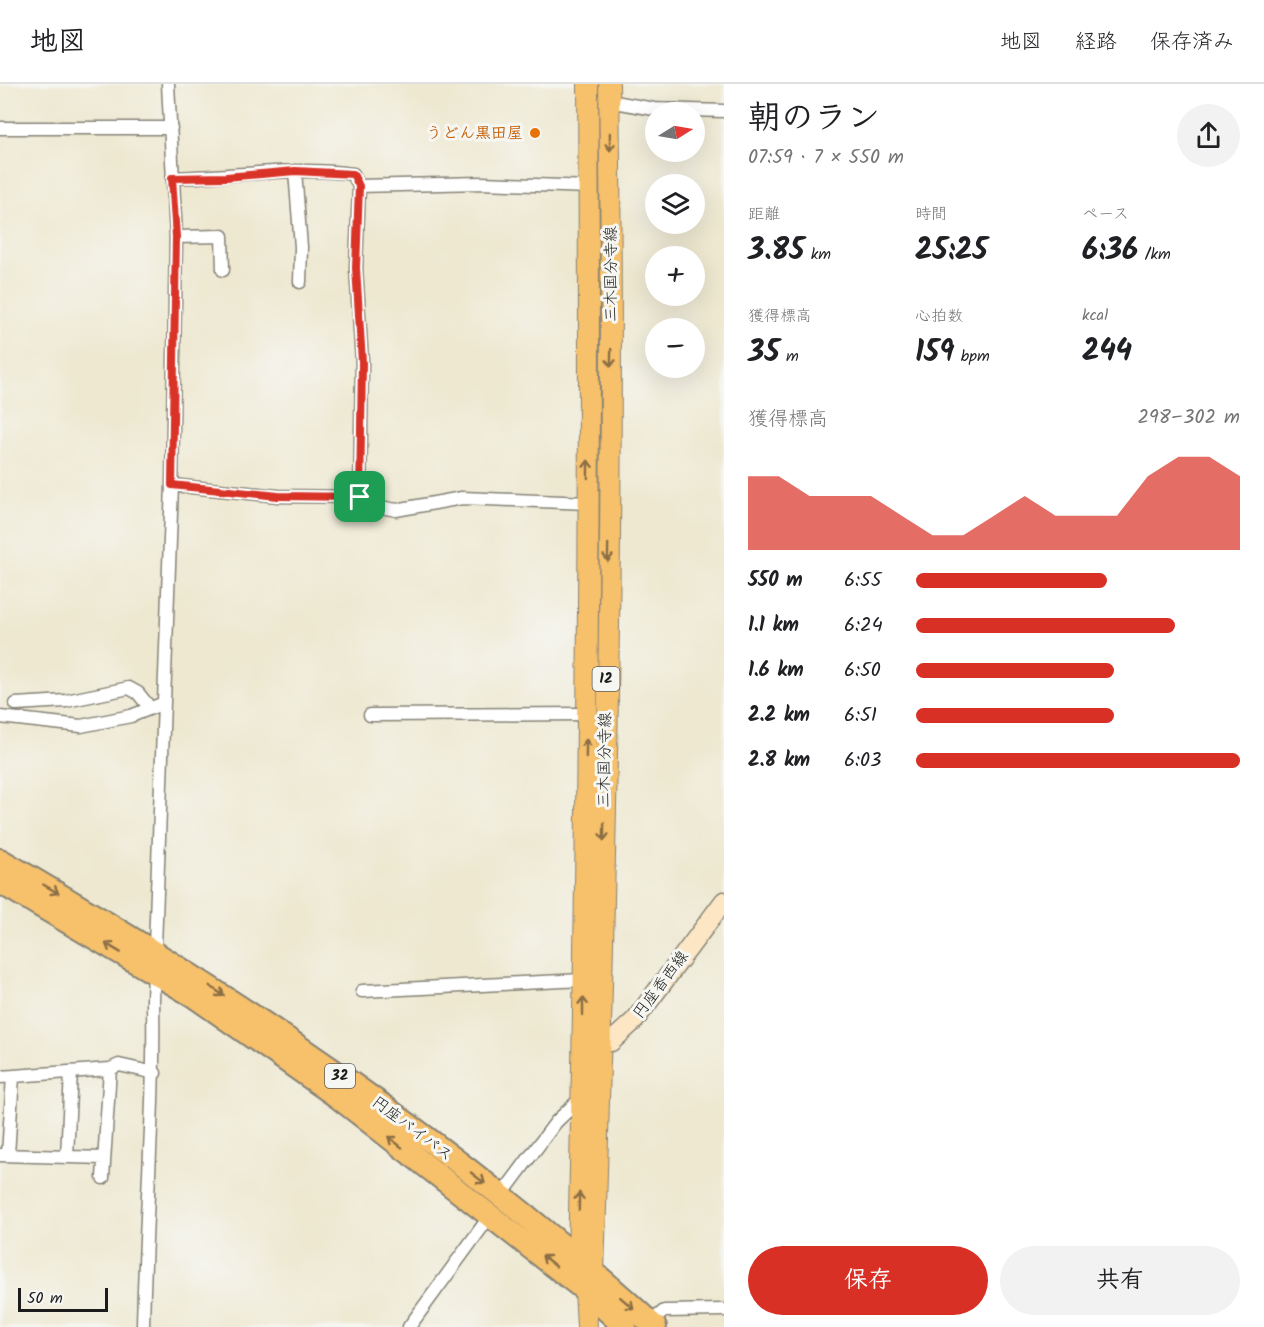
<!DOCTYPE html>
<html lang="ja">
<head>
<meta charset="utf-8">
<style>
	:root { --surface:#fff; --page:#f2f2f2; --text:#202124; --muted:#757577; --line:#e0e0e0; --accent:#d93025 }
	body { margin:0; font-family:Kalam,"Klee One",sans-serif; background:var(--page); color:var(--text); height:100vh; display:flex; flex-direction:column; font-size:22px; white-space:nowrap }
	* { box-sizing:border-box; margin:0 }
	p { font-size:20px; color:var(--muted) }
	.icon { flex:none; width:33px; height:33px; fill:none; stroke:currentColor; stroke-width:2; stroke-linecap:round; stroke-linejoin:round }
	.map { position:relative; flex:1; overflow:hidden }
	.side { display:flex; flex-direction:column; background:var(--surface); width:540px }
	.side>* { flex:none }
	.needle { width:39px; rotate:79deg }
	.tools { position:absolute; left:645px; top:18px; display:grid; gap:12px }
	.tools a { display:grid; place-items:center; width:60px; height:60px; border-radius:50%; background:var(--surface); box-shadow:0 6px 24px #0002; font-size:30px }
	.scale { position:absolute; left:18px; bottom:15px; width:90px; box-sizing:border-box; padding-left:6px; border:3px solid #1c1c1c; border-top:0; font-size:16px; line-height:21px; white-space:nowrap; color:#1c1c1c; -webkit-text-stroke:4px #f6f6f2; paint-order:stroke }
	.pin { position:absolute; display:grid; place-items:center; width:51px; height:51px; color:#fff; margin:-26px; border-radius:12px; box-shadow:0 3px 9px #0006 }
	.round { display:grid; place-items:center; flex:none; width:63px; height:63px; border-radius:32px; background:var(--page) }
	.overview { display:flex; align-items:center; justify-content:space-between; height:102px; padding:0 24px }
	h1 { font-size:33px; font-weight:800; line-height:45px }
	.figures { display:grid; grid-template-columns:repeat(3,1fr); gap:9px; height:102px; padding:6px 24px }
	.figures div { display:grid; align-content:center }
	.figures b { font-size:30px; font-weight:800 }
	.figures small { font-size:16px; font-weight:400 }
	.figures p { font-size:16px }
	.chart { height:168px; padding:12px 24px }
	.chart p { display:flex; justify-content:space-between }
	.chart svg { width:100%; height:108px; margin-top:6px; fill:var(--accent); opacity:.7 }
	.primary-button { display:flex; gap:12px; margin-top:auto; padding:12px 24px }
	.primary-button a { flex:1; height:69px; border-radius:36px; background:var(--accent); color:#fff; font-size:24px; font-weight:800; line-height:69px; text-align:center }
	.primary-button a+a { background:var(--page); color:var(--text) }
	ul { padding:0 24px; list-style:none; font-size:20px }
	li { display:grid; grid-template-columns:96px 72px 1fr; align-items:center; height:45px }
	li i { height:15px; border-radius:8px; background:var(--accent) }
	header { display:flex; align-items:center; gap:36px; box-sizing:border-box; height:84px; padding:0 30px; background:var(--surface); border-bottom:2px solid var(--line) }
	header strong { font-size:28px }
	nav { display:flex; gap:33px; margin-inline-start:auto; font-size:21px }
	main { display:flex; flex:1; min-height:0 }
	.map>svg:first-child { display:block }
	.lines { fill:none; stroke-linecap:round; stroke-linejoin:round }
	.street-casing { stroke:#858276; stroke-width:15 }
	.secondary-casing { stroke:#858276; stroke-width:21 }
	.primary-casing { stroke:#858276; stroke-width:22 }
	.highway-casing { stroke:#858276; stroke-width:26 }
	.street { stroke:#fff; stroke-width:12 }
	.secondary { stroke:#fce6c4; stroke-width:18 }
	.primary { stroke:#f7c06b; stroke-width:20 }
	.highway { stroke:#f7c06b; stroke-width:22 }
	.oneway { stroke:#8a6e44 }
	.route-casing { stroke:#fff; stroke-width:12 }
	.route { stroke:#d93025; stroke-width:8 }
	.food-dot { fill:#e8710a; stroke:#f6f6f2; stroke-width:2 }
	.labels { text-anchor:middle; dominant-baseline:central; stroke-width:6; stroke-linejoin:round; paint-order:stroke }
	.shield { fill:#f6f6f2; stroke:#5d5d5c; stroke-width:1.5 }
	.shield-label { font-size:15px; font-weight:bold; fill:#1c1c1c }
	.food-label { font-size:16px; font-weight:bold; fill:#c56008; stroke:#f6f6f2; text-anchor:end }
	.street-label { font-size:16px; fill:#1c1c1c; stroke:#f6f6f2 }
</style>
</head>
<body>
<header>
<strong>地図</strong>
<nav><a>地図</a><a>経路</a><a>保存済み</a></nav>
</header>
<main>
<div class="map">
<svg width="724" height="1243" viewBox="0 0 724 1243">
	<rect width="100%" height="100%" fill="#f6f6f2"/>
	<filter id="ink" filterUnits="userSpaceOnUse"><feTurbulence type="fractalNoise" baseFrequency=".0167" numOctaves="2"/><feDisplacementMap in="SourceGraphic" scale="12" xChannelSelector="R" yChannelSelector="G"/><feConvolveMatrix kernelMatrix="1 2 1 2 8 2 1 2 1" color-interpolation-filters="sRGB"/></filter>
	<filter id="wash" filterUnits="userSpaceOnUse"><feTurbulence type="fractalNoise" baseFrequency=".008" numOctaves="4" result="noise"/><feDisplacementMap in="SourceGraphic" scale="24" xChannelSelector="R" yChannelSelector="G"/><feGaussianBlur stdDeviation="1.35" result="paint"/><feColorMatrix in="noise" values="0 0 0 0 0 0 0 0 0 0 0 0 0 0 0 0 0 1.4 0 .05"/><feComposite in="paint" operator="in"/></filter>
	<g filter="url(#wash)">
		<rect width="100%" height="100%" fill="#eee8d0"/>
	</g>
	<g filter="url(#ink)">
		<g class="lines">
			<defs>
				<path id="street" d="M 609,17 L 654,25 L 724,27
					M 0,44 L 171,44
					M 295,87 L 301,163 L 300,198
					M 172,94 C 232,93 293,82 353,90 L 359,102 L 356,184 L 362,278 L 360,413 L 381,423 L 396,426 L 462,414 L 588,419
					M 359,102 L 481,99 L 589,103
					M 176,153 L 222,152 L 223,186
					M 172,401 L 278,412 L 360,413
					M 16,620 L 66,617 L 129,604 L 138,609 L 150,624
					M 370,631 L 586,630
					M 0,633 L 81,642 L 131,632 L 164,619
					M 362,907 L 583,896
					M 0,993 L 110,985 L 119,981 L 155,989
					M 0,1071 L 104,1074
					M 8,1071 L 13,992
					M 67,1073 L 71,988
					M 103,1094 L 110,985
					M 500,1113 L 556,1038 L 582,1013
					M 650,1239 L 664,1227 L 724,1226
					M 143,1243 C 145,1134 155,1025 153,916 L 172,401 L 176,153 L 168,0
					M 409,1243 L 490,1132"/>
				<path id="secondary" d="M 588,962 L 611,958 L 635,936 L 724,817"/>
				<path id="primary" d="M 589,1198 L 594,1190 C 606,794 615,396 609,0
					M 587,1243 L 585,1206 L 578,1176 C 587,784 591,392 588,0"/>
				<path id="highway" d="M 0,776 C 232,910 457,1061 655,1243
					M 0,798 L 194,912 L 338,1013 L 585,1206 L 625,1243"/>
			</defs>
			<!-- street casing -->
			<use href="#street" class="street-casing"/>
			<!-- secondary casing -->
			<use href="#secondary" class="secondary-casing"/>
			<!-- primary casing -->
			<use href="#primary" class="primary-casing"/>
			<!-- highway casing -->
			<use href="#highway" class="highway-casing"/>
			<!-- street -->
			<use href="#street" class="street"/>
			<!-- secondary -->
			<use href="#secondary" class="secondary"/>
			<!-- primary -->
			<use href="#primary" class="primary"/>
			<!-- highway -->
			<use href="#highway" class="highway"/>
		</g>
		<!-- one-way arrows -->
		<defs><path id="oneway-shaft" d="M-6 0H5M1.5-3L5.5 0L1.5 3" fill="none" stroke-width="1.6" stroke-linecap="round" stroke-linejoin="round" transform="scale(1.5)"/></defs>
		<g class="oneway">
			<use href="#oneway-shaft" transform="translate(610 58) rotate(89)"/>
			<use href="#oneway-shaft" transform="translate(611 274) rotate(91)"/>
			<use href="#oneway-shaft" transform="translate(588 385) rotate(-89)"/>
			<use href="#oneway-shaft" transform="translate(608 469) rotate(91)"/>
			<use href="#oneway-shaft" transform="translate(586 664) rotate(-89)"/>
			<use href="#oneway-shaft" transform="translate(604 748) rotate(91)"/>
			<use href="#oneway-shaft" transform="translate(51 805) rotate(30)"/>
			<use href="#oneway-shaft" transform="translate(113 864) rotate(-149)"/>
			<use href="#oneway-shaft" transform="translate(217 907) rotate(35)"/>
			<use href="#oneway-shaft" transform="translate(583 922) rotate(-90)"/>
			<use href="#oneway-shaft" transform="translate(395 1058) rotate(-142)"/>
			<use href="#oneway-shaft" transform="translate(478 1094) rotate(38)"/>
			<use href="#oneway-shaft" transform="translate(579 1117) rotate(-89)"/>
			<use href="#oneway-shaft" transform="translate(549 1177) rotate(-142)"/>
			<use href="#oneway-shaft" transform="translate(627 1219) rotate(41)"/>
		</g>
	</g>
	<g class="lines" filter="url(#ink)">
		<defs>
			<path id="route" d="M 295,87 L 353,90 L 359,102 L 356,184 L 362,278 L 360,413 L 278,412 L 172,401 L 176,153 L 172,94 L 226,93 Z"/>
		</defs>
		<!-- route casing -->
		<use href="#route" class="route-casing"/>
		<!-- route -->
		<use href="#route" class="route"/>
	</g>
	<!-- markers -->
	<circle class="food-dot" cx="535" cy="49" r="6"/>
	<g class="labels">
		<!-- shield labels -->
		<g class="shield">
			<rect x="592.5" y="583" width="27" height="24" rx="4.5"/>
			<rect x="325" y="980" width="30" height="24" rx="4.5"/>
		</g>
		<g class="shield-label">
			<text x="606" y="595">12</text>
			<text x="340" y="992">32</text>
		</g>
		<!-- food labels -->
		<g class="food-label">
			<text x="523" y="49">うどん黒田屋</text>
		</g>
		<!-- street labels -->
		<g class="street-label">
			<text transform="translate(611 190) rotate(-90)">三木国分寺線</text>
			<text transform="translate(605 676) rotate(-89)">三木国分寺線</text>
			<text transform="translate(661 901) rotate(-53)">円座香西線</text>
			<text transform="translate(412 1045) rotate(37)">円座バイパス</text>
		</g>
	</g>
</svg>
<div class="tools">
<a><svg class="needle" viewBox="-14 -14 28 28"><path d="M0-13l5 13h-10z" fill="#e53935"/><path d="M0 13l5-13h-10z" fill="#757577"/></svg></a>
<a><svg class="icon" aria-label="layers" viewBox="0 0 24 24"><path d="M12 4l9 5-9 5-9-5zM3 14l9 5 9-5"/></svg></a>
<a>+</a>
<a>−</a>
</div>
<div class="scale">50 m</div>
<div class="pin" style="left:360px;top:413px;background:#1e9e55"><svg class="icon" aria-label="arrive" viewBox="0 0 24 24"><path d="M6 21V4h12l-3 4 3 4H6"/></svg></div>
</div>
<section class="side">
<div class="overview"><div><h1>朝のラン</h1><p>07:59 · 7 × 550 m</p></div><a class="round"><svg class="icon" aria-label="share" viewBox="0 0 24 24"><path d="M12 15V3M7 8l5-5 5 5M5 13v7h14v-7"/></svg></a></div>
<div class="figures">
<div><p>距離</p><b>3.85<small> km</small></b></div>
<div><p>時間</p><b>25:25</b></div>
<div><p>ペース</p><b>6:36<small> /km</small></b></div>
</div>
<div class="figures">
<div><p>獲得標高</p><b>35<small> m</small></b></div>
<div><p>心拍数</p><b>159<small> bpm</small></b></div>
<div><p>kcal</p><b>244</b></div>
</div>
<div class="chart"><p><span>獲得標高</span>298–302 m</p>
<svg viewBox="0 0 160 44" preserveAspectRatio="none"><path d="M0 44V14L10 14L20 22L30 22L40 22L50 30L60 38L70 38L80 30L90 22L100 30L110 30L120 30L130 14L140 6L150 6L160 14V44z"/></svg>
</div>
<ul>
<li><b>550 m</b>6:55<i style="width:59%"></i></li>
<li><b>1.1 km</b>6:24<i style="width:80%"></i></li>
<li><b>1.6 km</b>6:50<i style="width:61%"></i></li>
<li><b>2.2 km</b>6:51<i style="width:61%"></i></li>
<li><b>2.8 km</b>6:03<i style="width:100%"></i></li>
</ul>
<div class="primary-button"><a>保存</a><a>共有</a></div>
</section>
</main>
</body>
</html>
